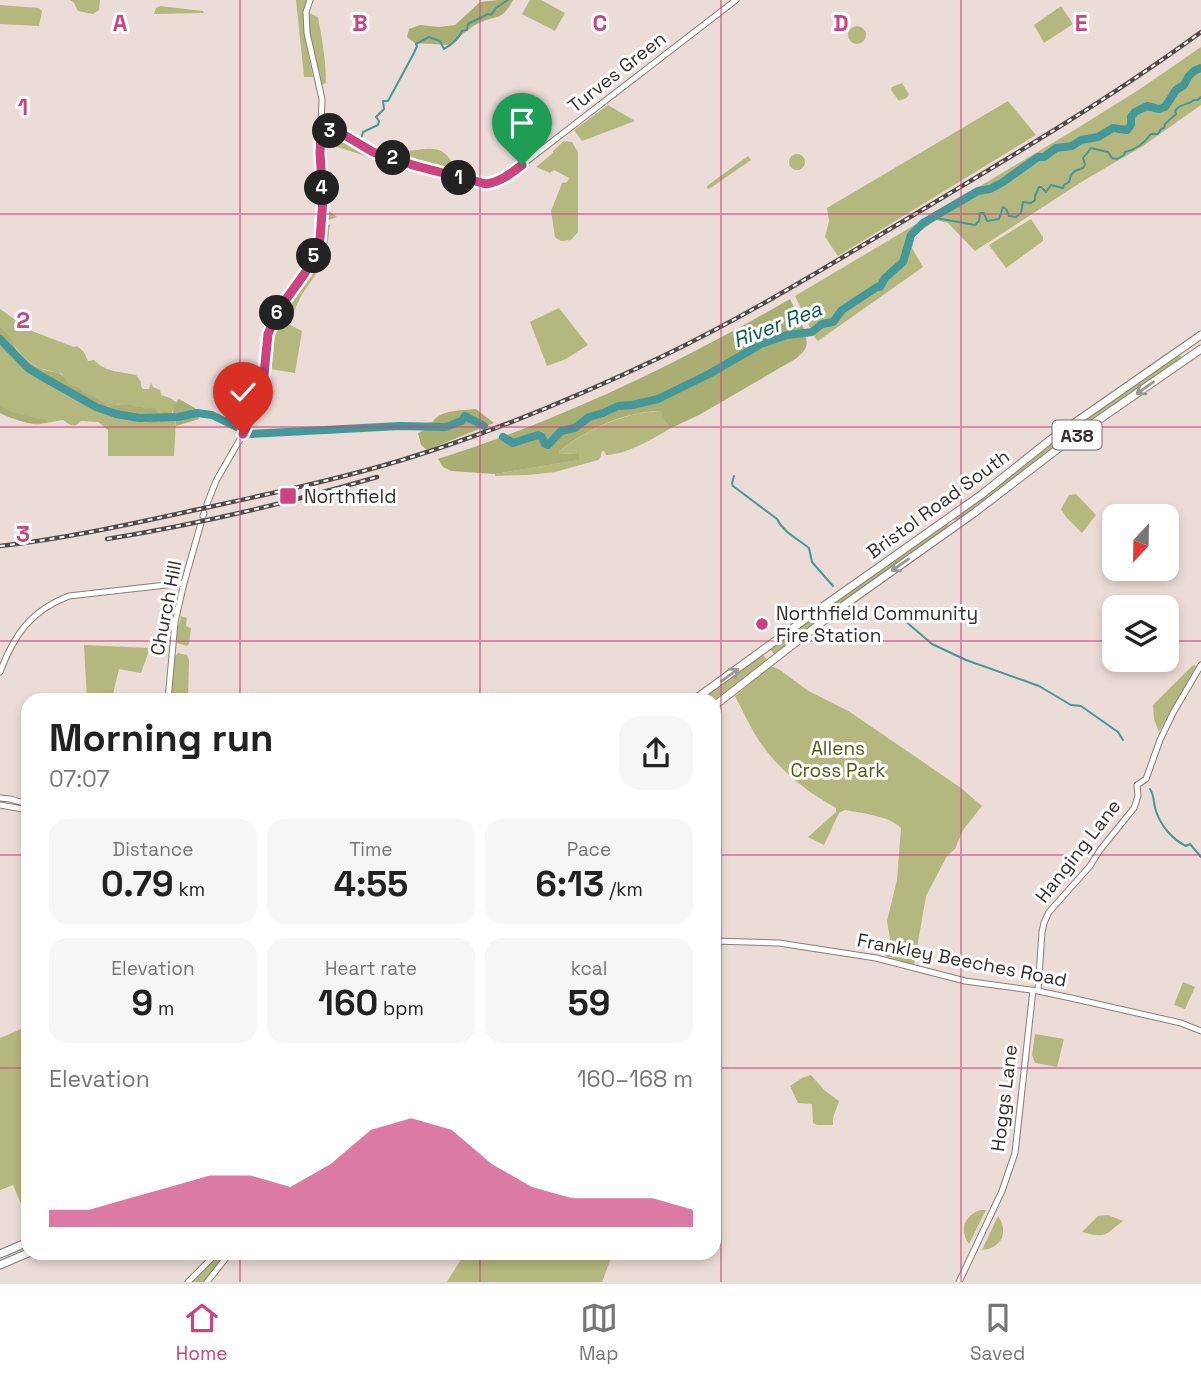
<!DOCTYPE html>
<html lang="en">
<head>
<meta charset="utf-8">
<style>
	:root { --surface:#fff; --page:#f6f6f6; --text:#222; --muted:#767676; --line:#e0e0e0; --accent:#cc437d }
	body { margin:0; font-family:"Space Grotesk",sans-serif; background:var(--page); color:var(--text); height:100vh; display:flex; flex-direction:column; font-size:26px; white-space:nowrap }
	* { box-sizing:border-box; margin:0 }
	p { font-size:23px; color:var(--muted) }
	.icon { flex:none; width:38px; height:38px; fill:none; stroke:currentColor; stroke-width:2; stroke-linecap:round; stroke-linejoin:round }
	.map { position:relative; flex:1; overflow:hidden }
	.sheet { position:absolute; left:21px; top:693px; width:700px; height:567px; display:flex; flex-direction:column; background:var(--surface); border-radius:21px; box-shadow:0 4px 10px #0003 }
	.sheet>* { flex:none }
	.needle { width:46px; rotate:202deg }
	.tools { position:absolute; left:1102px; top:504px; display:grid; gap:14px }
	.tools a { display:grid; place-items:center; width:77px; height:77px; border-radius:14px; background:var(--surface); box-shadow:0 4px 10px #0003; font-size:35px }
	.pin { position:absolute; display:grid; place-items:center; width:60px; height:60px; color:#fff; margin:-72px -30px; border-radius:50% 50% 50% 0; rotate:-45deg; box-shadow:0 0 7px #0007 }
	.pin .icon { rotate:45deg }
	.km { position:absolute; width:35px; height:35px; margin:-18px; border-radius:50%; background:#222; color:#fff; font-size:19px; line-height:35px; text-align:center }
	.round { display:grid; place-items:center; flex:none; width:74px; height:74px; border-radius:21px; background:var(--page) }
	.summary { display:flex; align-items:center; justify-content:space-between; height:119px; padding:0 28px }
	h1 { font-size:38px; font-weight:700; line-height:52px }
	.stats { display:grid; grid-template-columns:repeat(3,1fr); gap:10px; height:119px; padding:7px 28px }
	.stats div { display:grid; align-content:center; border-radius:18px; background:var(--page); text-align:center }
	.stats b { font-size:35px; font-weight:700 }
	.stats small { font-size:19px; font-weight:400 }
	.stats p { font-size:19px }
	.chart { height:196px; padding:14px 28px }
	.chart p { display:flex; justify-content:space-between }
	.chart svg { width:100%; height:126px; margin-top:7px; fill:var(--accent); opacity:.7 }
	.menu { display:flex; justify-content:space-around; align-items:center; height:98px; border-top:2px solid var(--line); background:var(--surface); font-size:19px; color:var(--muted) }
	.menu a { display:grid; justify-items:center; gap:4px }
	.menu .active { color:var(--accent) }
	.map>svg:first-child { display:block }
	.green { fill:#b5b87e }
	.forest { fill:#abae72 }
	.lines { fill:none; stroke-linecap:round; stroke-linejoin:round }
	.stream { stroke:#459899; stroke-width:2 }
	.river { stroke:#459899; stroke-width:8 }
	.secondary-casing { stroke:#8a7c77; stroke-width:7 }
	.highway-casing { stroke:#8a7c77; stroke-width:9 }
	.secondary { stroke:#fff; stroke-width:5 }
	.highway { stroke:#fff; stroke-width:7 }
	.rail-casing { stroke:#524a48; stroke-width:4.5 }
	.rail { stroke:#fff; stroke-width:2; stroke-dasharray:5; stroke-linecap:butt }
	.oneway { stroke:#999695 }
	.route-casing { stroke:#fff; stroke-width:14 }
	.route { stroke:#cc437d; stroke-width:9 }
	.grid { fill:none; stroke:#cc437d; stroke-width:2; stroke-opacity:0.55 }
	.poi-dot { fill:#cc437d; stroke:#fff; stroke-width:2.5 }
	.labels { text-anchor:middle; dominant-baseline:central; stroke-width:6; stroke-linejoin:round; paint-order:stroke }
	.shield { fill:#fff; stroke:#706c6b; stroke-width:2 }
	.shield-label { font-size:18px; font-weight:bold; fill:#332d2b }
	.street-label { font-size:19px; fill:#332d2b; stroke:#fff }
	.poi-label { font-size:19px; fill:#332d2b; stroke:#fff; text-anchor:start }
	.park-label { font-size:19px; fill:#555610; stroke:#fff }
	.water-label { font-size:21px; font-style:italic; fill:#0f5758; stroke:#fff }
	.grid-label { font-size:23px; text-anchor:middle; font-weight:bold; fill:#cc437d; stroke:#fff; stroke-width:6; stroke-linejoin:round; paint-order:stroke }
</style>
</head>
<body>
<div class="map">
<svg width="1201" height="1282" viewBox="0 0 1201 1282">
	<rect width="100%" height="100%" fill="#ecdcd7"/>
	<!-- green -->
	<path class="green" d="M 70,0 L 100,0 L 99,10 L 93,14 L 78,11 L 74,3 Z
		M 296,0 L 308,0 C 300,26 308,51 313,77 L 304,77 Z
		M 530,0 L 541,0 L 565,13 L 555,31 L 522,14 Z
		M 0,5 L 39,8 L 42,11 L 39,26 L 0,24 Z
		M 160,6 L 203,11 L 204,13 L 154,14 L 156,8 Z
		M 1061,6 L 1073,24 L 1044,43 L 1034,25 Z
		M 309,13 L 318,17 C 322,39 326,60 326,83 L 321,85 L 309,33 Z
		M848 35a9 9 0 1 1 18 0a9 9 0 1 1-18 0Z
		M 1201,47 L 1201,105 L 1143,146 L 1083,181 L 975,251 L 948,223 L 936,220 L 915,235 L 912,248 L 923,267 L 818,341 L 815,338 L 795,296 L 1076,129 L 1140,89 Z
		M 902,83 L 909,95 L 906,98 L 899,101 L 891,90 L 892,87 Z
		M 1008,101 L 1036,135 L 838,256 L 825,237 L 829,221 L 827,208 Z
		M 608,105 L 635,121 L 582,141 L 574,130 Z
		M 329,134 L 346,141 L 369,155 L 369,157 L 331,145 L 327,146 L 329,211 L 337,217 L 326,221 L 324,219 C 326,192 320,166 323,139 Z
		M 564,141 L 572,142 L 578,152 L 578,232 L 571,240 L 561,241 L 555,237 L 551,211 L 561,186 L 562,183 L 567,182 L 569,178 L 554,170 L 550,173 L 536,167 L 553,153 L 553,151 Z
		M 386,148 C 387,148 397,151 398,151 C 421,153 442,138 454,167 L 477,174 L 474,180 L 384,154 Z
		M789 162a8 8 0 1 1 16 0a8 8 0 1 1-16 0Z
		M 748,156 L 751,160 L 709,189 L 707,188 L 707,186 Z
		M 1031,219 L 1043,237 L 1043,241 L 1006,268 L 989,245 Z
		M 330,224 L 328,241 L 322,262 L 318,260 C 318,250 323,238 324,227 Z
		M 314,267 L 320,268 L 301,296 L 288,324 L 302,331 L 295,373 L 270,369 L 269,365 L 270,342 L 276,321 L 281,311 Z
		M 559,308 L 588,345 L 566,359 L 547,366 L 530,322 Z
		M 0,309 L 32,331 L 74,347 L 77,346 L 84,352 L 88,361 L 94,360 C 105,372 121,372 136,375 L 141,382 L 141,386 L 143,389 L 149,389 L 151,383 L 153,387 L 160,390 L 161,395 L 170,398 L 176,402 L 172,413 L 158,415 L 154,408 L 146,408 L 119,404 L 107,407 C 99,396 92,399 84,392 C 78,387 77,385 69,385 L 62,374 L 39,368 L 24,358 L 16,348 L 4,330 L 0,327 Z
		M 0,345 L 20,364 L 76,401 L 80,400 L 96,410 L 124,420 L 140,421 L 151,424 L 176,419 L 174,456 L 108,456 L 108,430 L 98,422 L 81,421 C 74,428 71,426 63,420 C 55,421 48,423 40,424 C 30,426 10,417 0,413 Z
		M 1178,353 L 1183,359 L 1047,453 L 968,514 L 957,521 L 954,519 L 955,516 L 1048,444 Z
		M 662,411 L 665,422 L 671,428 C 654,438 626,455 606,455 L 604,451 L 602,451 L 600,458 L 598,460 L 555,472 L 528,475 L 495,476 L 495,474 L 578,460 L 579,453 L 560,454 L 559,451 C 591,428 621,413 662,411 Z
		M 1076,494 L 1096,515 L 1082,533 L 1066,517 L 1061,509 L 1069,495 Z
		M 944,523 L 948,523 L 949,527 L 774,654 L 769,648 Z
		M 181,616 L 187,618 L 186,626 L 191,628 L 189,644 L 187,646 L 177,643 L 176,635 Z
		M 84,645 L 150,648 L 141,673 L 119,669 L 113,694 L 117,695 L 116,700 L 87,700 Z
		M 178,653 L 187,655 L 189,660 L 188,700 L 170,700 L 174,657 Z
		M 762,653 L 767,660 L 714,700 L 697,700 Z
		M 1193,665 L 1196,666 L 1194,670 L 1159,732 L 1154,719 L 1153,705 Z
		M 770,667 L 774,667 L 780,670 L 807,690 L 850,712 L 961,788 L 982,806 L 963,830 L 955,849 L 947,856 L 926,896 L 914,965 L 885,956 L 890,938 L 887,921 L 897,880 L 901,828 C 890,816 861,813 845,810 L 839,813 L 824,845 L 808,837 L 836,812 L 836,808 C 809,793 787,776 768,753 C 754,736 745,715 735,696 Z
		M 1183,982 L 1195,987 L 1185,1009 L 1174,1005 Z
		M 28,1026 L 28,1204 L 22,1206 L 13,1185 L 0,1190 L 0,1038 Z
		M 1035,1034 L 1064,1039 L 1057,1067 L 1035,1063 L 1032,1055 Z
		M 811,1075 L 824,1090 L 839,1101 L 833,1118 L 833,1125 L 817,1125 L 813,1123 L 812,1104 L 798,1103 L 790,1086 L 802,1078 Z
		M 980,1210 L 986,1210 L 969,1244 C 959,1230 964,1216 980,1210 Z
		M 1108,1215 L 1123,1221 C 1105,1234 1108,1239 1082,1232 L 1098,1216 Z
		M 998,1216 C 1009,1232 1002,1248 982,1250 Z
		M 220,1253 L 223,1253 L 225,1257 L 203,1282 L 193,1282 Z
		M 465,1253 L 596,1253 L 592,1255 L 594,1258 L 602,1253 L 613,1253 L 602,1282 L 447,1282 Z"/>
	<!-- forest -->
	<path class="forest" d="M 499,0 L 513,0 C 501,23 496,14 477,24 C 467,29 459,38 449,45 L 415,43 L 407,37 L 409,29 L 420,25 L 439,27 L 455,25 L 480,2 Z
		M 790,299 C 795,310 812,338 805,349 C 803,353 799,355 797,358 L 699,415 L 671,428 L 665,422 L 661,411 C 623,412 590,428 559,451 L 560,454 L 579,453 L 579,460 L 495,474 L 451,471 L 443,467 L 438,459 C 561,420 678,364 790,299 Z
		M 0,327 C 11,336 10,338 16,349 C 20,356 30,363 37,367 C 51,375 62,367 69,385 C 77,385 78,387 84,392 C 92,398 100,397 108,407 C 122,400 139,409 155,408 L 160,415 L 163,411 L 173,413 L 174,405 L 179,399 L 195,408 L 199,419 L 176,426 L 176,420 L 151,424 L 140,421 L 124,420 L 96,410 L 80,400 L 76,401 L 28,370 L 6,352 L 0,345 Z
		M 0,405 L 11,412 L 48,421 C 33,427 15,420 0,413 Z
		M 476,409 L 494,423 L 427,450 L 421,445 L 418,433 L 424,430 L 427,423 L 433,422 C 440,409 462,411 476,409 Z"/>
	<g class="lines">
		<!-- stream -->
		<path class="stream" d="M 361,139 L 363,132 L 378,125 L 379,121 L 376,117 L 384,109 L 383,101 L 388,101 L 414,53 L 417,46 L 416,44 L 429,37 L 440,41 L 444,49 C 451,45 459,38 462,31 L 467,30 L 468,24 L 488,14 L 491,15 L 496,8 L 508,0
			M 923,223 L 936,218 L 975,225 L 979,221 L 980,213 L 984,213 L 987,221 L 999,219 L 1003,207 L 1006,209 L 1009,216 L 1016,217 L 1021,213 L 1023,202 L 1031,203 L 1035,200 L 1035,196 L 1039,187 L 1041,187 L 1046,192 L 1051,185 L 1063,188 L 1064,185 L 1069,182 L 1071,175 L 1075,171 L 1083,168 L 1085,165 L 1083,158 L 1091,148 L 1108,152 L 1112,158 L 1117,159 L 1124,155 L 1125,152 C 1136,150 1145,142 1151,134 L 1158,134 L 1161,129 L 1164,128 L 1165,124 L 1176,114 L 1175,111 C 1180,103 1189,105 1194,100 L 1198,100 L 1201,97
			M 734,476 L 732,483 L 733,486 L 777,519 C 783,532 798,539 809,548 L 812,562 L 833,586
			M 897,615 L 899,617
			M 904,620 L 932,644 L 966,660 L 1039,686 L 1071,705 L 1081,706 L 1118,732 L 1123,740
			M 1150,789 C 1155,797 1153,803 1156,811 C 1161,826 1172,839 1186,846 L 1190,844 L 1201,857"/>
		<!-- river -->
		<path class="river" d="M 0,339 L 28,368 L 41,376 L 96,407 L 116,414 L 139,418 L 178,417 L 197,413 L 212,415 L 251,434 L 400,426 L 445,427 C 452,426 455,422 462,421 L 465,416 L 484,426
			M 503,437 L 513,443 L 538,435 L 542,437 L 545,444 L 548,445 L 561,431 L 575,428 L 589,417 L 603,413 L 618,406 L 632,405 L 658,399 L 709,374 L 761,344 L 787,335 L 812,332 L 822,324 L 833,322 L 842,310 L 877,287 L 880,287 L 885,278 L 903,262 L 911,235 L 923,223 L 978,191 L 990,189 L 1003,182 L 1038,157 L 1044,157 L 1056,148 L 1072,146 L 1081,140 L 1098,137 L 1113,128 L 1127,130 L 1131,125 L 1131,117 L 1135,112 L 1147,106 L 1159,109 L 1165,107 L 1176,90 L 1184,85 L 1188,77 L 1194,71 L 1201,68"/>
		<defs>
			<path id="secondary" d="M 321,129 L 346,136 L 373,152 L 467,180 L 486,184 L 496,183 L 505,178 L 736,0
				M 207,504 L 216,481 L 247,427 L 262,395 L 268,334 L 279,309 L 305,273 L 313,258 L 320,238 L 323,199 L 320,149 L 322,99 L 307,33 L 306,12 L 310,0
				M 203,516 L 204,513
				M 0,672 C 14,635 30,611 69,596 L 184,583
				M 168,700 L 175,622 L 184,583 L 201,523
				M 0,798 L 10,799 L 28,804
				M 0,805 L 28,810
				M 714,941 L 779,943 L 876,958 L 965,981 L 1038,991 L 1071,998 L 1181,1023 L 1201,1031
				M 1038,991 L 1042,932 L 1044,923 L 1049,912 L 1090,866 L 1100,850 L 1134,808 L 1138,796 L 1137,785 L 1146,779 L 1160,740 L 1173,713 L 1201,665
				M 188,1282 L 217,1253
				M 207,1282 L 230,1253
				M 959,1282 L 1002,1191 L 1015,1153 L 1033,990"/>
			<path id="highway" d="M 694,700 L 811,615 L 981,495 L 1050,440 L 1201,335
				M 714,706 L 840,608 L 974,513 L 1068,441 L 1201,349
				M 0,1254 L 28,1242
				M 0,1265 L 28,1253"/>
		</defs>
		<!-- secondary casing -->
		<use href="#secondary" class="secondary-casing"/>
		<!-- highway casing -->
		<use href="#highway" class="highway-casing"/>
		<!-- secondary -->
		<use href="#secondary" class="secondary"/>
		<!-- highway -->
		<use href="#highway" class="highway"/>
		<defs>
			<path id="rail" d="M 107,539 C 199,524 288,503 377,477
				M 0,546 C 71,538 139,522 209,507 C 273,493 339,479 402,460 C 491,433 577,397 661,357 C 753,313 839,259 927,207 C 1020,151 1114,96 1201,32"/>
		</defs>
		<!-- rail casing -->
		<use href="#rail" class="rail-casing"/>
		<!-- rail -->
		<use href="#rail" class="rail"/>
	</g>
	<!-- one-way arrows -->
	<defs><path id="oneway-shaft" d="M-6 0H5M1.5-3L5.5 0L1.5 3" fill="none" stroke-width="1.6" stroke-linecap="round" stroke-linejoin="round" transform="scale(1.75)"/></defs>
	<g class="oneway">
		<use href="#oneway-shaft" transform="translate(1145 388) rotate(145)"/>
		<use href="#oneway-shaft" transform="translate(900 565) rotate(145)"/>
		<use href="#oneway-shaft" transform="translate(730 675) rotate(-36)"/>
	</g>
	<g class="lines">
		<defs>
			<path id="route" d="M 243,434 L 262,395 L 268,334 L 279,309 L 305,273 L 313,258 L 320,239 L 323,199 L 320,153 L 321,129 L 346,136 L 373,152 L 416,166 L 486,184 C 501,182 510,174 522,165"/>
		</defs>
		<!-- route casing -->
		<use href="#route" class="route-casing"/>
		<!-- route -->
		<use href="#route" class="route"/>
	</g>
	<!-- grid -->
	<path class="grid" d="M 240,0 L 240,700M 480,0 L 480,700M 721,0 L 721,1282M 961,0 L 961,1282M 0,214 L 1201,214M 0,427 L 1201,427M 0,641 L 1115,641M 1167,641 L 1201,641M 0,855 L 28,855M 714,855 L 1201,855M 0,1068 L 28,1068M 714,1068 L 1201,1068M 240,1253 L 240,1282M 480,1253 L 480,1282"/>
	<!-- markers -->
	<g class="poi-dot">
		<rect x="279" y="487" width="18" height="18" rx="3.5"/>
		<circle cx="762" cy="624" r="7"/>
	</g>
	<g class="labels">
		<!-- shield labels -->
		<rect class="shield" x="1052.5" y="420.5" width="49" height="29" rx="5"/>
		<g class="shield-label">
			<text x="1077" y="435">A38</text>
		</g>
		<!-- street labels -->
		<g class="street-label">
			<text transform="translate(617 72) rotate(-38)">Turves Green</text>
			<text transform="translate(938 504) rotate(-36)">Bristol Road South</text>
			<text transform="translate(166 608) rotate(-79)">Church Hill</text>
			<text transform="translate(1078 851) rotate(-52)">Hanging Lane</text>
			<text transform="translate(962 960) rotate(11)">Frankley Beeches Road</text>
			<text transform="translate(1004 1098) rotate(-83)">Hoggs Lane</text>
		</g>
		<!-- poi labels -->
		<g class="poi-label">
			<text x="304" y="496">Northfield</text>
			<text x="776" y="613">Northfield Community<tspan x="776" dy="22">Fire Station</tspan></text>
		</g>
		<!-- park labels -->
		<g class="park-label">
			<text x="838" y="748">Allens<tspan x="838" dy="22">Cross Park</tspan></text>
		</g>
		<!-- water labels -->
		<g class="water-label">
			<text transform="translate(777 324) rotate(-21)">River Rea</text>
		</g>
	</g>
	<g class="grid-label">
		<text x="120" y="31">A</text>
		<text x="360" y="31">B</text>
		<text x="600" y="31">C</text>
		<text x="841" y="31">D</text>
		<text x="1081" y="31">E</text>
		<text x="23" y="115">1</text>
		<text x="23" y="328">2</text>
		<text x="23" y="542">3</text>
	</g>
</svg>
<div class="tools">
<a><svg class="needle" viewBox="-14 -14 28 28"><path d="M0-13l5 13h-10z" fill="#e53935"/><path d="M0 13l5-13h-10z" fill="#767676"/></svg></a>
<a><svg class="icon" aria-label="layers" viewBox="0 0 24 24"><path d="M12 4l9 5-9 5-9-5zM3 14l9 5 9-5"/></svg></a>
</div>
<div class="pin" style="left:522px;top:165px;background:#1e9e55"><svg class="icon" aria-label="arrive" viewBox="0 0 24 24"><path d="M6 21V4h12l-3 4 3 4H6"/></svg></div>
<div class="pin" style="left:243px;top:434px;background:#d93025"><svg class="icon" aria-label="check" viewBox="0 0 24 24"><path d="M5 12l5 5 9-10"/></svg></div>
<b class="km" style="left:459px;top:178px">1</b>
<b class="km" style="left:393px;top:158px">2</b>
<b class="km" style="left:330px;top:131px">3</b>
<b class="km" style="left:322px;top:188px">4</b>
<b class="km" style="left:314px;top:256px">5</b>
<b class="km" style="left:277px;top:313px">6</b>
<section class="sheet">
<div class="summary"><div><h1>Morning run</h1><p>07:07</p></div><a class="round"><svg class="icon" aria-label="share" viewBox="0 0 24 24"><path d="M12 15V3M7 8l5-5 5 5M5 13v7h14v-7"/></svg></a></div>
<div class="stats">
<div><p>Distance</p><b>0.79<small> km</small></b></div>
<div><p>Time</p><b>4:55</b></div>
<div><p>Pace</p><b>6:13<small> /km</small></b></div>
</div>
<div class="stats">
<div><p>Elevation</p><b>9<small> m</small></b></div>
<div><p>Heart rate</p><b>160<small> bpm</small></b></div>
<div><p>kcal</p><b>59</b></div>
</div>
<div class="chart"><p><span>Elevation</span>160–168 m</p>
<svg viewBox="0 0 160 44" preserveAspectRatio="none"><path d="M0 44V38L10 38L20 34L30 30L40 26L50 26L60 30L70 22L80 10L90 6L100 10L110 22L120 30L130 34L140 34L150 34L160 38V44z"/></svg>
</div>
</section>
</div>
<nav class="menu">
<a class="active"><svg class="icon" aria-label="home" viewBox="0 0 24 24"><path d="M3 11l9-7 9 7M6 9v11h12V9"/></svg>Home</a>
<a><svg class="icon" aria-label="map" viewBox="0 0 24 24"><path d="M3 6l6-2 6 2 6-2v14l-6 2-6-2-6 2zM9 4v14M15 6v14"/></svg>Map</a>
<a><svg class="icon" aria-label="saved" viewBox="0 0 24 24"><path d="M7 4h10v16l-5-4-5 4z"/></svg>Saved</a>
</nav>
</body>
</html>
